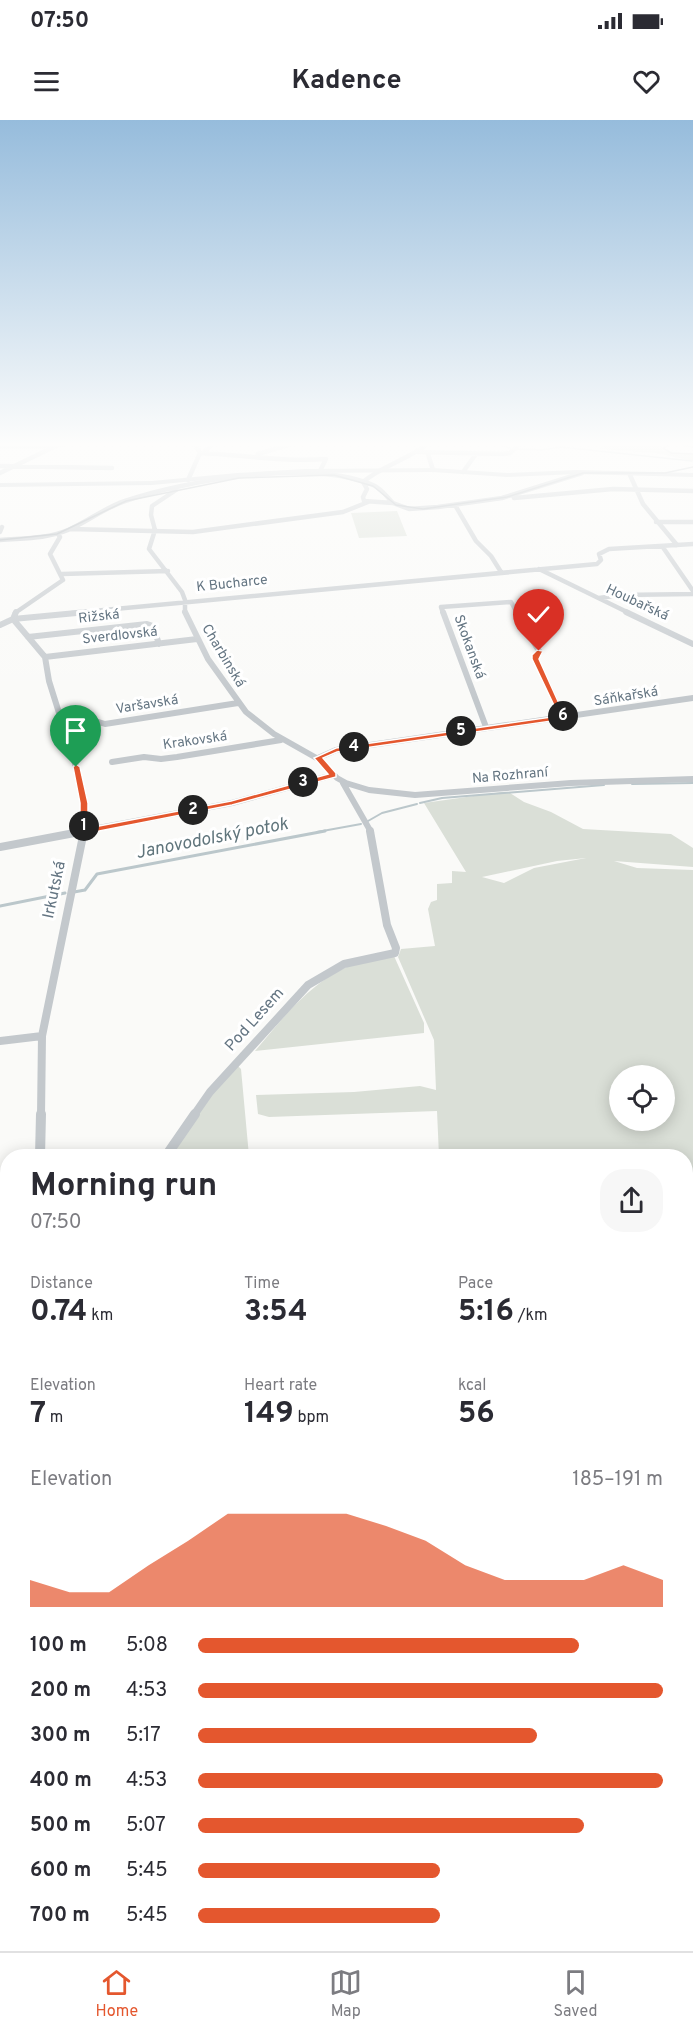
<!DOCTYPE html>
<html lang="en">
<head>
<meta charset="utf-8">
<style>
	:root { --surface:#fff; --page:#f7f7f7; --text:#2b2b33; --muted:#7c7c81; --line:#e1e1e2; --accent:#e4572e }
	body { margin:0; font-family:Overpass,sans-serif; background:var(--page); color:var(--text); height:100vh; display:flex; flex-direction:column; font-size:22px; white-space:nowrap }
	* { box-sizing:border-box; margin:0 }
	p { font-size:20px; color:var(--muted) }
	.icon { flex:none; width:33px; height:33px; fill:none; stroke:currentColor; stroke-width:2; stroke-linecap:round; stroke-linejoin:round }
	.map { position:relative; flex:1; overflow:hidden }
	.sheet { position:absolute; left:0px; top:1029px; width:693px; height:802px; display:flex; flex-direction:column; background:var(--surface); border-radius:24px 24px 0 0; box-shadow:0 3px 15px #0003 }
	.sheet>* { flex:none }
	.controls { position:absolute; left:609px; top:945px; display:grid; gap:12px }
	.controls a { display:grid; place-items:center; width:66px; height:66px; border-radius:50%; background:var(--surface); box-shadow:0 3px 15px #0003; font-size:30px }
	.pin { position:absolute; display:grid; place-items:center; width:51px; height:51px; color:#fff; margin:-62px -26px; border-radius:50% 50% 50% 0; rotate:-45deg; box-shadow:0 0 6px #0007 }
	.pin .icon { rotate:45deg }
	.km { position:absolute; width:30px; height:30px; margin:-15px; border-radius:50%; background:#222; color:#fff; font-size:16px; line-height:30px; text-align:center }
	.round { display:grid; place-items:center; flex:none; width:63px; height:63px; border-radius:24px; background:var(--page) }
	.headline { display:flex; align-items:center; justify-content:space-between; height:102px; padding:0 30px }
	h1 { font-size:33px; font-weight:700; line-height:45px }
	.stats { display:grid; grid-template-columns:repeat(3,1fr); gap:9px; height:102px; padding:6px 30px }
	.stats div { display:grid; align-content:center }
	.stats b { font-size:30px; font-weight:700 }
	.stats small { font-size:16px; font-weight:400 }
	.stats p { font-size:16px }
	.chart { height:168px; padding:12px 30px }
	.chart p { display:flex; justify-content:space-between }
	.chart svg { width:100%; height:108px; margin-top:6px; fill:var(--accent); opacity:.7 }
	ul { padding:0 30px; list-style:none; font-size:20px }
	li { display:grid; grid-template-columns:96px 72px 1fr; align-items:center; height:45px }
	li i { height:15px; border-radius:8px; background:var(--accent) }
	.status { display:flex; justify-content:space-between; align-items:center; height:42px; padding:0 30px; background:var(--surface); direction:ltr }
	.status svg { height:16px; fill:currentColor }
	header { display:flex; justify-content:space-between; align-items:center; height:78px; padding:0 30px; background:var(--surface); font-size:27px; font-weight:700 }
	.menu { display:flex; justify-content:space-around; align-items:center; height:84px; border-top:2px solid var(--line); background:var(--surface); font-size:16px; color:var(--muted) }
	.menu a { display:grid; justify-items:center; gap:3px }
	.menu .selected { color:var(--accent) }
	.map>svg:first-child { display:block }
	.green { fill:#dadfd7; fill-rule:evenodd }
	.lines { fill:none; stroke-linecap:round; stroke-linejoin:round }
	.stream-far2 { stroke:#bbc7cb; stroke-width:1.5 }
	.stream-far1 { stroke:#bbc7cb; stroke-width:2 }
	.stream { stroke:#bbc7cb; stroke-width:3 }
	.minor-far4 { stroke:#c3c8cc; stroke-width:4.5 }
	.minor-far3 { stroke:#c3c8cc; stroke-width:6 }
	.minor-far2 { stroke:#c3c8cc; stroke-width:8 }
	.minor-far1 { stroke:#c3c8cc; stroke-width:10 }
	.minor { stroke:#c3c8cc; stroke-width:13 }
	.tertiary { fill:#c3c8cc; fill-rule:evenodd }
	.tram { stroke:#a2aab0; stroke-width:1.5 }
	.route { fill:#e4572e; stroke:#fff; stroke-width:1.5 }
	.labels { text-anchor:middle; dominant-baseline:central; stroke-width:6; stroke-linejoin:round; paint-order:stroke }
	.far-street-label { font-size:14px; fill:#657683; stroke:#fff }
	.street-label { font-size:16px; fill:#657683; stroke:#fff }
	.water-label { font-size:18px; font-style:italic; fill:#60757c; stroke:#fff }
</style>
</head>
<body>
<div class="status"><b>07:50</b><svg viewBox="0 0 49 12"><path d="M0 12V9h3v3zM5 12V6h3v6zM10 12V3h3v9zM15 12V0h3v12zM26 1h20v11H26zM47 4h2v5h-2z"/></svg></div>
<header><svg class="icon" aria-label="menu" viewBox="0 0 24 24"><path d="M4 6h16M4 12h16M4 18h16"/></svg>Kadence<svg class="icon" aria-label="heart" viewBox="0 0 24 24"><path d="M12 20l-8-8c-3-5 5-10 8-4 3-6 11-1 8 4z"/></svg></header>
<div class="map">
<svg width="693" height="1831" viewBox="0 0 693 1831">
	<rect width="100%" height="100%" fill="#fafaf8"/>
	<!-- green -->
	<path class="green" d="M 606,322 L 667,322 L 662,325 L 662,330 L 693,335 L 693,341 L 656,333 L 600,329 Z
		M 397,391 L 407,416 L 359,418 L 351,393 Z
		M 502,672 L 510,673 L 524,682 L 551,692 L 583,709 L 671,714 L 693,728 L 693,747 L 614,741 L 637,748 L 693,750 L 693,1478 L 686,1478 L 686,1036 L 439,1036 L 437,991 L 269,997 L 258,994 L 256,975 L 354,972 L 420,966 L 436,970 L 434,920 L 398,837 L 401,829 L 435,826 L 428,789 L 431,782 L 437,780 L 437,764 L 452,763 L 452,751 L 466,752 L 424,683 ZM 586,738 L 534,748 L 504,763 L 482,757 L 557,741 ZM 620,956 L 664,956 L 664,1000 L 620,1000 Z
		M 394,836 L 424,903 L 424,913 L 255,931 C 282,899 312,860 352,845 C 365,840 380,839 394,836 Z
		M 238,946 L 241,949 L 249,1036 L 172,1036 L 210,975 Z
		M 96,1824 L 169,1824 L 169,1831 L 113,1831 Z"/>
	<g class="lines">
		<!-- stream-far2 -->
		<path class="stream-far2" d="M 486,322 L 511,328
			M 60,327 L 69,322
			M 518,329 L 541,330 L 561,327 L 692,341"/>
		<!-- stream-far1 -->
		<path class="stream-far1" d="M 632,664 L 693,663
			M 420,683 L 442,678 L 604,665
			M 368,701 L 382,693 L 417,684
			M 317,712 L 361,704"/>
		<!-- stream -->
		<path class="stream" d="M 74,772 L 85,770 L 97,754 L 325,711
			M 0,786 L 65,773"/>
		<!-- minor-far4 -->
		<path class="minor-far4" d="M 547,322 L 556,323
			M 0,326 L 54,326
			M 418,332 L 503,334 L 510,333 L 522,322
			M 200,333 C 242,335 284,342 326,339 L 320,351
			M 203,333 L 215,322
			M 258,334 L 298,322
			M 428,334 L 433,350
			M 0,346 L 112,348
			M 463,352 L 476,334
			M 0,353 L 64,322
			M 630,355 L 643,384 L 677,425
			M 188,360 L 200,333 L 194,322
			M 363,362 L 367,369 L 363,377 L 364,381 L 393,383 L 409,389 L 438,387 L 502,378 L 582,353
			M 363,362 C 383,345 410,339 430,322
			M 176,370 L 152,386 L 151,395 L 155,410 L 149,429 L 182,472 L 185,480 L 185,493
			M 514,378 L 613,369 L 693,371
			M 455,385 L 476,421 L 491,436 L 501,452
			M 656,402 L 693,402
			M 70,409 L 193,412 L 343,392 L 368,382
			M 0,412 L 2,407
			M 0,420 C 23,418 46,419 68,410 C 87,402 104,388 125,381 C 187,360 311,339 373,365 C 381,368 387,377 393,383
			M 662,426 L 693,471
			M 539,449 L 629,493
			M 62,454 L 168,451
			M 599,478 L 621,475 L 693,474
			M 15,493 L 63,460 L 50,434 L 60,417 L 58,414
			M 72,493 L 597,444 L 601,440 L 599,434 L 609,429 L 693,424
			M 443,493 L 441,487 L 511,482 L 517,493"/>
		<!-- minor-far3 -->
		<path class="minor-far3" d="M 185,492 L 208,539 L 246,592 L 274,614 L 320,640 L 337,658 L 346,663 L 369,670 L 415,675 L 571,663 L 693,659
			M 443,492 L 486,607
			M 516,492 L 539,531 L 536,539 L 563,598
			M 626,492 L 693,524
			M 13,499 L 45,537 L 49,561 L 76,647 L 84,683 L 84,712
			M 13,499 L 16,492
			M 0,505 L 13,499 L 87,492
			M 28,517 L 147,504 L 153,506 L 159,524
			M 45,537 L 197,519
			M 62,602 L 89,599 L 105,604 L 238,583
			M 318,638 L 336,630 L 693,578
			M 112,642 L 144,637 L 161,639 L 177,637 L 281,620
			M 343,663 L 371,712
			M 77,712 L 232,683 L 333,655"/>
		<!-- minor-far2 -->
		<path class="minor-far2" d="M 0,727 L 85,711
			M 0,921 L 42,916
			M 41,995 L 42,916 L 84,711
			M 194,995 L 210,972 L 308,865 L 344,844 L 395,833 L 396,828 L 387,805 L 370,711"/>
		<!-- minor-far1 -->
		<path class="minor-far1" d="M 40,1036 L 41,994
			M 166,1036 L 195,994"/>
		<!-- minor -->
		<path class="minor" d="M 0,1549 L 8,1478
			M 686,1783 L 693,1779
			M 627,1824 L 629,1831
			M 562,1831 L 591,1824"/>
		<!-- tertiary -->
		<path class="tertiary" d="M 433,348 L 507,353 L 576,350 L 693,353 L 693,357 L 576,354 L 507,357 L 433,352 L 305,353 L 237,357 L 152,365 L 0,367 L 0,363 L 152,361 L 237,353 L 305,349 Z"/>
		<!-- tram -->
		<path class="tram" d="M 693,327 L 674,323 L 663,328 L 671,333 L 693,334
			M 0,420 L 57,414 L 126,381 L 239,358 L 334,355 L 373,366 L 396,385 L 423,389 L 507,377 L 583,353 L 665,353 L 693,347"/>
	</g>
	<!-- sky -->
	<linearGradient id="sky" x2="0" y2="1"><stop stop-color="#96bcdc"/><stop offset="0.56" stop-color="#fdfdfc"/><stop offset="1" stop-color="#fdfdfc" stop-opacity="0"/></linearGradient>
	<rect width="693" height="579" fill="url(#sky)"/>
	<!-- route -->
	<path class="route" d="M 537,530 L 543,531 L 539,539 L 566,599 L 337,632 L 323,638 L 336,653 L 336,657 L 232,685 L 84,714 L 80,711 L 80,683 L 73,647 L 76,644 L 80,647 L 88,683 L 88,708 L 231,681 L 328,654 L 314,638 L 336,628 L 559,596 L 532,539 L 532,535 Z"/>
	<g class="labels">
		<!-- far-street labels -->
		<g class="far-street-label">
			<text transform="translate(232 464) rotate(-6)">K Bucharce</text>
			<text transform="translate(637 483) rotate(25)">Houbařská</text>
			<text transform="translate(99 497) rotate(-6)">Rižská</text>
			<text transform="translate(120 516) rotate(-6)">Sverdlovská</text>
			<text transform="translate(469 527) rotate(70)">Skokanská</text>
			<text transform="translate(223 536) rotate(59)">Charbinská</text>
			<text transform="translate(626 577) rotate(-9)">Sáňkařská</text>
			<text transform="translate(147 585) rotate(-9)">Varšavská</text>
			<text transform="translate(195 621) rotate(-8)">Krakovská</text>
			<text transform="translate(510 656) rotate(-5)">Na Rozhraní</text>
		</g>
		<!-- street labels -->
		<g class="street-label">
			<text transform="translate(55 770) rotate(-78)">Irkutská</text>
			<text transform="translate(255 900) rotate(-48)">Pod Lesem</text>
		</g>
		<!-- water labels -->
		<g class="water-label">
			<text transform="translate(212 719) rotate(-11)">Janovodolský potok</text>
		</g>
	</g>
</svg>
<div class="controls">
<a><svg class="icon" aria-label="locate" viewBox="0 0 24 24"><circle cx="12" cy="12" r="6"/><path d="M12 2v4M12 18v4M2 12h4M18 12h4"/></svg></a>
</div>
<div class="pin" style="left:76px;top:647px;background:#1e9e55"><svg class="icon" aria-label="arrive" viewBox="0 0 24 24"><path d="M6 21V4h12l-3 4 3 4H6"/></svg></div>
<div class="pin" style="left:539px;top:531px;background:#d93025"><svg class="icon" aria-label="check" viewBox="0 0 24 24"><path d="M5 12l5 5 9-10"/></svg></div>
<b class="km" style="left:84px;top:706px">1</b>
<b class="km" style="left:193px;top:690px">2</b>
<b class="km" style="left:303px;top:662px">3</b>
<b class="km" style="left:354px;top:627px">4</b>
<b class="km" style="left:461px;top:611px">5</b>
<b class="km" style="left:563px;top:596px">6</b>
<section class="sheet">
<div class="headline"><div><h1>Morning run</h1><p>07:50</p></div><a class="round"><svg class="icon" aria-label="share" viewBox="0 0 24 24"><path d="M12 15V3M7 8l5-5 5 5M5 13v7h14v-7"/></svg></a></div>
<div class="stats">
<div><p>Distance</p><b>0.74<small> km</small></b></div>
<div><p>Time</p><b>3:54</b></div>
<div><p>Pace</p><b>5:16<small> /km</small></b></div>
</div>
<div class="stats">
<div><p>Elevation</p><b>7<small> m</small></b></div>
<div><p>Heart rate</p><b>149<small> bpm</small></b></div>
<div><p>kcal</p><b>56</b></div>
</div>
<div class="chart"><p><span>Elevation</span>185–191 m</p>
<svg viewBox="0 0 160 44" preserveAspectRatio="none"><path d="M0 44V33L10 38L20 38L30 27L40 17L50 6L60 6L70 6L80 6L90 11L100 17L110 27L120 33L130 33L140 33L150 27L160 33V44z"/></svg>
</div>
<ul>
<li><b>100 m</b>5:08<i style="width:82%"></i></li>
<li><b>200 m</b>4:53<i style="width:100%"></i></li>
<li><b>300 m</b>5:17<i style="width:73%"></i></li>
<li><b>400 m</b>4:53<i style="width:100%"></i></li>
<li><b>500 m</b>5:07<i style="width:83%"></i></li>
<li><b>600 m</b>5:45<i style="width:52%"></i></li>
<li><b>700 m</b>5:45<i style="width:52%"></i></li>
</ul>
</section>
</div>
<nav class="menu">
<a class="selected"><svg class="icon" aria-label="home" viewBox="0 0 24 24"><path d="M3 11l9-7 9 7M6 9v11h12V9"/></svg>Home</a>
<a><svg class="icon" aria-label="map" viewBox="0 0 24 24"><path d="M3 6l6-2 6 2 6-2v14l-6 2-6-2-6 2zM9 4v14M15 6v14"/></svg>Map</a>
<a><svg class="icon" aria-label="saved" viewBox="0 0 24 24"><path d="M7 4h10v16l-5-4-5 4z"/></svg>Saved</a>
</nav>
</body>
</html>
